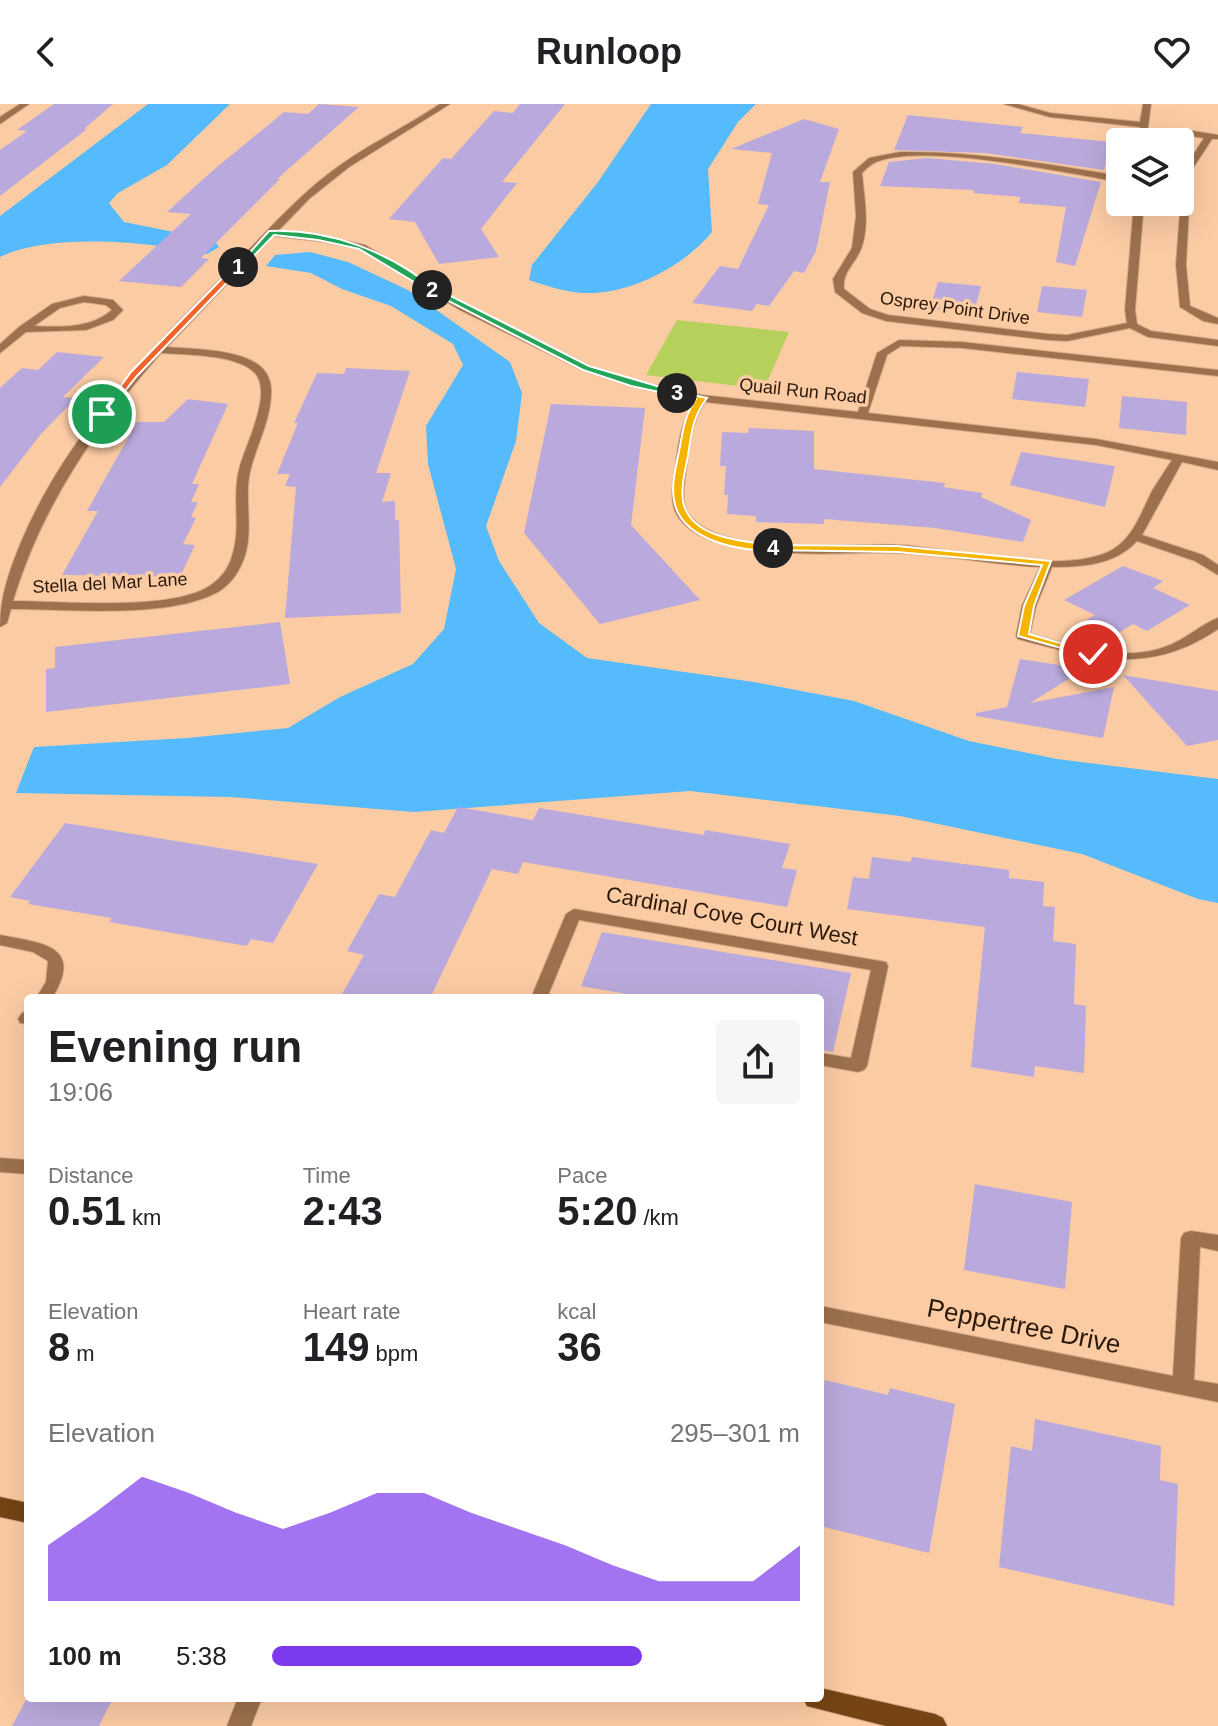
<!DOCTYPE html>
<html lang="en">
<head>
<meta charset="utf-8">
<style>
	:root { --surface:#fff; --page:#f6f6f6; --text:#202124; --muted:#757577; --accent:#7c3aed }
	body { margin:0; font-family:Helvetica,sans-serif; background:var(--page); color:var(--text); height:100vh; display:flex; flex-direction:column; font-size:30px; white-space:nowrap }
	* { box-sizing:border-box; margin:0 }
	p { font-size:26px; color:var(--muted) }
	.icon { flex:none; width:44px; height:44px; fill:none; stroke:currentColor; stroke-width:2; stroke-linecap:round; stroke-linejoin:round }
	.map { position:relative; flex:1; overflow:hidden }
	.side { position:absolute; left:24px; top:890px; width:800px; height:708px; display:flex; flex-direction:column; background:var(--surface); border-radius:8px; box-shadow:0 8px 32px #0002 }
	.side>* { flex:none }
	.buttons { position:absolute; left:1106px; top:24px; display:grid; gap:16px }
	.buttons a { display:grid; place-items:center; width:88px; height:88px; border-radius:8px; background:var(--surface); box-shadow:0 8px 32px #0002; font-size:40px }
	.pin { position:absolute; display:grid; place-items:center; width:68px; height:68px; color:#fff; margin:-34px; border:4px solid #fff; border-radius:50%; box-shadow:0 2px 8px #0007 }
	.km { position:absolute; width:40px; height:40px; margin:-20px; border-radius:50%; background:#222; color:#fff; font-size:22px; line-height:40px; text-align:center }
	.round { display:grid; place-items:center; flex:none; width:84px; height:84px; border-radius:8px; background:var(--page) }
	.headline { display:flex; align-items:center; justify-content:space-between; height:136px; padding:0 24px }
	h1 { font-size:44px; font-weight:700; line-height:60px }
	.figures { display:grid; grid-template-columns:repeat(3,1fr); gap:12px; height:136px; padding:8px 24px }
	.figures div { display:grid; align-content:center }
	.figures b { font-size:40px; font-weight:700 }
	.figures small { font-size:22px; font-weight:400 }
	.figures p { font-size:22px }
	.chart { height:224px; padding:16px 24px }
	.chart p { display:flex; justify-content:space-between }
	.chart svg { width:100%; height:144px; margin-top:8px; fill:var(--accent); opacity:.7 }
	ul { padding:0 24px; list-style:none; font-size:26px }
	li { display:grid; grid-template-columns:128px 96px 1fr; align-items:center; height:60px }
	li i { height:20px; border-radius:10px; background:var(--accent) }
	header { display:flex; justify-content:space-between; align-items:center; height:104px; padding:0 24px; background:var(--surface); font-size:36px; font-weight:700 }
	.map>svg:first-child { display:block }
	.green { fill:#b5d05b }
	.water { fill:#56bbfd }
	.building { fill:#baa9dc }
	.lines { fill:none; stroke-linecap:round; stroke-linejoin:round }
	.lane-casing { stroke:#d6ab88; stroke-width:2 }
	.street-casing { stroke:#d6ab88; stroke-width:2 }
	.secondary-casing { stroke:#d6ab88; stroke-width:2 }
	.lane { fill:#9d714d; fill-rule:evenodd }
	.street { fill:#9d714d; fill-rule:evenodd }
	.secondary { fill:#764414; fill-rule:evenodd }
	.split-1 { fill:#f0652b; stroke:#fff; stroke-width:2 }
	.split-2 { fill:#22a559; stroke:#fff; stroke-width:2 }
	.split-3 { fill:#22a559; stroke:#fff; stroke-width:2 }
	.split-4 { fill:#f5b400; stroke:#fff; stroke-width:2 }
	.split-5 { fill:#f5b400; stroke:#fff; stroke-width:2 }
	.labels { text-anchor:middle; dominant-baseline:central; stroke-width:7; stroke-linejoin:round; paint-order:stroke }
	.far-street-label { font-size:18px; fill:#2b1a0b; stroke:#fbcba4 }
	.street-label { font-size:22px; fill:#2b1a0b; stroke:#fbcba4 }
	.near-street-label { font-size:26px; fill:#2b1a0b; stroke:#fbcba4 }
</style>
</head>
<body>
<header><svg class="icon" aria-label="back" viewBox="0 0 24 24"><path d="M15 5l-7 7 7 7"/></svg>Runloop<svg class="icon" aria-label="heart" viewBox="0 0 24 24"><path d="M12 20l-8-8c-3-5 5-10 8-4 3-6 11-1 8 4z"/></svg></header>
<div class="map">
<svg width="1218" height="1622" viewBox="0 0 1218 1622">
	<rect width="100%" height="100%" fill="#fbcba4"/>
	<!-- green -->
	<path class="green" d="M 677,216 L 789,228 L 764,285 L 646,271 Z"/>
	<!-- water -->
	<path class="water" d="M 148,0 L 230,0 L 167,61 L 118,89 L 109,99 L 124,118 L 214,136 L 219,143 L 207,150 C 152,138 51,128 0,153 L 0,112 Z
		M 651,0 L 756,0 L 738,18 L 708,65 L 712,128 C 684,162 630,191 584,189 C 565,188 547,182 529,176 L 532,161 L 598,78 Z
		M 310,148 L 348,158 L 408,186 L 510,258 L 522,289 L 516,337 L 486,422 L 499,457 L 539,519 L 587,554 L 754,578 L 854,597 L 969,637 L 1057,655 L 1218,675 L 1218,799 L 1198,795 L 1082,750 L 900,712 L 690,687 L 414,708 L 230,693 L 16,689 L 34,643 L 187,634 L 288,624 L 340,593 L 413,560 L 444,525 L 456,465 L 428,360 L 426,322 L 463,261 L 453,240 L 391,202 L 342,185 L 311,169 L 266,162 L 275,151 Z"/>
	<!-- building -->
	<path class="building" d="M 54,0 L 113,0 L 84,25 L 87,25 L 0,92 L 0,46 L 27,27 L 17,26 Z
		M 319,0 L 359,3 L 277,75 L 280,75 L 201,154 L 209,155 L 181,183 L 119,177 L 191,110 L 167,108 L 211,68 L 284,8 L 308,10 Z
		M 520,0 L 565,0 L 502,78 L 517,79 L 481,125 L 499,153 L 439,160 L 415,118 L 389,115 L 443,54 L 451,55 L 494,7 L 513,9 Z
		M 908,11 L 1023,23 L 1020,29 L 1112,38 L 1104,66 L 984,49 L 894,46 Z
		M 804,15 L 839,25 L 820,78 L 830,78 L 816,147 L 804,169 L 794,167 L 769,202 L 757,200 L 752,207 L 692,199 L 720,162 L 738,165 L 769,101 L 758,100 L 772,49 L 731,45 Z
		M 927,54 L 995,60 L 1101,78 L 1075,162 L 1056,158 L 1066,103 L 1019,99 L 1020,93 L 973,89 L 974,86 L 880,82 L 889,58 Z
		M 938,178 L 981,182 L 974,209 L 930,205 Z
		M 1042,182 L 1087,186 L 1082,213 L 1037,208 Z
		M 57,248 L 104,253 L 63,293 L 76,294 L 40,331 L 0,383 L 0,284 L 22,264 L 38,266 Z
		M 346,264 L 410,267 L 376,369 L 391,369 L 382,398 L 395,397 L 395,416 L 399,416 L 401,509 L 285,514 L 296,383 L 285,382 L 290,370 L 277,370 L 298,319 L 294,319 L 317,269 L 344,270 Z
		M 1017,268 L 1089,275 L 1085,303 L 1012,295 Z
		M 1122,292 L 1187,298 L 1186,331 L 1119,324 Z
		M 188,295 L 228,300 L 192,380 L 199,380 L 191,398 L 198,398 L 191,413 L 196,414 L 183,440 L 195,441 L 180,473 L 62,471 L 98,407 L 87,407 L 137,318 L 164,318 Z
		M 551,300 L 645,304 L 631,421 L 700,496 L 600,520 L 524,429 Z
		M 749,324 L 814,327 L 814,365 L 945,379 L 944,383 L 982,389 L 981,393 L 1031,416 L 1023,438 L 935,424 L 824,415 L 824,420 L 756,418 L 756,412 L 727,410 L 728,391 L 724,391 L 726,362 L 720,362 L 722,328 L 748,329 Z
		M 1021,348 L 1115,362 L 1105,403 L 1010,381 Z
		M 1123,462 L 1163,477 L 1153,484 L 1190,501 L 1147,527 L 1133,520 L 1112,533 L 1083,518 L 1095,511 L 1064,496 Z
		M 280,518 L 290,580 L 46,608 L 46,565 L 55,564 L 55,543 Z
		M 1020,555 L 1085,565 L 1030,599 L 1114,583 L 1103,634 L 976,612 L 976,609 L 1007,603 Z
		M 1123,571 L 1218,587 L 1218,636 L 1187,642 Z
		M 458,703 L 533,716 L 539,704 L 704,731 L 705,726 L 790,740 L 782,764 L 797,766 L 787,803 L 523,758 L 518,770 L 492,765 L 430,894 L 340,894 L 364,851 L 347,847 L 379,790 L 395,793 L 431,726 L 444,729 Z
		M 65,719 L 318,760 L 273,839 L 251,835 L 247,842 L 109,818 L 112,814 L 28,800 L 30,797 L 10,793 Z
		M 872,753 L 911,758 L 912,753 L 1009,766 L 1009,774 L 1044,778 L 1043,802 L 1055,803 L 1053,837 L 1076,840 L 1074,900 L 1086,902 L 1084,969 L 1035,962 L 1034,973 L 971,963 L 985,823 L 847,805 L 853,773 L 869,775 Z
		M 602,828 L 851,869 L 833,948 L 820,946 L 820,894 L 650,894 L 581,882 Z
		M 975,1080 L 1072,1098 L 1065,1185 L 964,1166 Z
		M 825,1276 L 888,1291 L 890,1284 L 955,1300 L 929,1449 L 820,1422 L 820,1296 Z
		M 1035,1315 L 1161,1342 L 1160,1376 L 1178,1380 L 1174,1502 L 999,1463 L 1011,1342 L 1032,1347 Z
		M 27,1594 L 113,1594 L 99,1622 L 12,1622 Z"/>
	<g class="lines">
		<defs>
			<path id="lane" d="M 0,831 C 41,839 85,841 52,894 L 36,894 L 46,878 L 48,857 L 33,848 L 0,841 Z
				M 28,907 L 28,920 L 20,919 L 18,915 L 22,909 Z"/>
			<path id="street" d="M 20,0 L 29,0 L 0,20 L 0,13 Z
				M 440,0 L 450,0 L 349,63 L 309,95 L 278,127 L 318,131 L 365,141 L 468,202 L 590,262 L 637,277 L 702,291 L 858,308 L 877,249 L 899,236 L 962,238 L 1218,266 L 1218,272 L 962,244 L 901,242 L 887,251 L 868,309 L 1096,335 L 1218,358 L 1218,366 L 1182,358 L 1142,431 L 1203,451 L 1218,461 L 1218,471 L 1195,457 L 1137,437 C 1115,461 1083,463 1052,463 L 1036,502 L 1030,530 C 1074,542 1125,560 1170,541 C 1187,534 1202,520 1218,514 L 1218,525 C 1149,572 1093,555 1018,535 L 1016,532 L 1022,502 L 1040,463 C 991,461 943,450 894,449 C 844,447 700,463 675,407 C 670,394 673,379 675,365 C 678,341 681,317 695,296 L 630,282 L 582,266 L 460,206 L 359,145 L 318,137 L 273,132 L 167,243 C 192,245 241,245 261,263 C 269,270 272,281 271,291 C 270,320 254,345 249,373 C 245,400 254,431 243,457 C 238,470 228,483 216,489 C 165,515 68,505 11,505 L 7,519 L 0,523 C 0,491 10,465 22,436 C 68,328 151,246 231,164 C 263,132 292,98 327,71 C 362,43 403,25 440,0 ZM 161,249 C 186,251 237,250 255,269 C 273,289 246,340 240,362 C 231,392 242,423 232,452 C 229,464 221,474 211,481 C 173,508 61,497 13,497 C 42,401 96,323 161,249 ZM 705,298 L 1096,341 L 1172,356 C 1165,367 1158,377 1152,387 C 1140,411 1132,438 1106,449 C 1053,470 957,445 900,441 C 851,438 717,455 688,409 C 681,398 684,380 686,368 C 689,343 691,319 705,298 Z
				M 1004,0 L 1018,0 L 1050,9 L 1140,18 L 1143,0 L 1151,0 L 1146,38 L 1138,38 L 1140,23 L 1050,13 Z
				M 1187,26 L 1218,31 L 1218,35 L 1212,35 L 1191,67 L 1186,161 L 1190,202 L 1218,214 L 1218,220 L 1203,217 L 1180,203 L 1176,161 L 1183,67 L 1204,34 L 1184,31 L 1183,29 Z
				M 900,48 C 975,47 1047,60 1120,72 L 1120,78 C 1065,69 925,38 876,58 C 871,60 866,65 862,69 C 864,92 870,122 861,145 C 855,160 842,168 844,185 L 870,205 L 888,211 L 1048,230 L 1067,231 L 1127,219 L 1125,206 L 1134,98 L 1144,98 L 1135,206 L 1137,220 L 1151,227 L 1218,236 L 1218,242 L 1148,233 L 1130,224 L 1067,237 L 1048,236 L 886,217 L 862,209 L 835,188 L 833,175 L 852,144 L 856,112 L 853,68 L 869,54 Z
				M 84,192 L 113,196 L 123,206 L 113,216 L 86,226 L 26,228 L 0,249 L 0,240 L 19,223 L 52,200 ZM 84,198 L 106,201 L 112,206 C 90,225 61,223 34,222 L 60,204 Z
				M 574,805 L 886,858 L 888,862 L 867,962 L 864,966 L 858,968 L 820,961 L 820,949 L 851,954 L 871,866 L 579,816 L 547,894 L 531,894 L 566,810 Z
				M 0,1054 L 28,1056 L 28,1070 L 0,1068 Z
				M 1191,1127 L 1218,1131 L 1218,1147 L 1200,1143 L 1194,1276 L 1218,1280 L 1218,1298 L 820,1218 L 820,1202 L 1173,1272 L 1181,1134 L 1184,1129 Z
				M 238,1594 L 262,1594 L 251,1622 L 227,1622 Z"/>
			<path id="secondary" d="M 0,1393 L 28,1399 L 28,1419 L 0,1413 Z
				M 820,1584 L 935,1610 L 943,1614 L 947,1622 L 886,1622 L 807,1602 L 803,1594 L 820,1594 Z"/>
		</defs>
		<!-- lane casing -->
		<use href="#lane" class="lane-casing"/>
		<!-- street casing -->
		<use href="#street" class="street-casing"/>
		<!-- secondary casing -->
		<use href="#secondary" class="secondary-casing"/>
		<!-- lane -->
		<use href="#lane" class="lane"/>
		<!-- street -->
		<use href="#street" class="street"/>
		<!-- secondary -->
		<use href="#secondary" class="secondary"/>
	</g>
	<!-- split-1 -->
	<path class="split-1" d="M 235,161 L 242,163 L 137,272 L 105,312 L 99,312 L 131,268 Z"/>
	<!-- split-2 -->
	<path class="split-2" d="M 269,127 C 329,124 390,148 436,186 L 429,187 L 359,145 L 318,136 L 274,131 L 241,165 L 235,165 Z"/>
	<!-- split-3 -->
	<path class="split-3" d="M 429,184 L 435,184 L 589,262 L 681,289 L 677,292 L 631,282 L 583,266 L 429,187 Z"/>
	<!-- split-4 -->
	<path class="split-4" d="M 674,287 L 707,294 C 693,312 691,330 688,352 C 685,367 681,382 683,397 C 690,435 744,437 773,441 L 777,442 L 777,446 C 744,449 680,437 674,396 C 671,380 676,363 679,347 C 683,327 684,312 696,295 L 674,291 Z"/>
	<!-- split-5 -->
	<path class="split-5" d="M 773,441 L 897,442 L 1051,457 L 1034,502 L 1029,530 L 1098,550 L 1093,553 L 1018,532 L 1024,502 L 1042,461 L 897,448 L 770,446 L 770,442 Z"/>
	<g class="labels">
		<!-- far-street labels -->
		<g class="far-street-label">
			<text transform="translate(955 204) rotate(8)">Osprey Point Drive</text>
			<text transform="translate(803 287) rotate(6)">Quail Run Road</text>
			<text transform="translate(110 479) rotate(-3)">Stella del Mar Lane</text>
		</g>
		<!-- street labels -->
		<g class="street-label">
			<text transform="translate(732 812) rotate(10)">Cardinal Cove Court West</text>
		</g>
		<!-- near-street labels -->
		<g class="near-street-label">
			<text transform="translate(1024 1222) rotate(11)">Peppertree Drive</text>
		</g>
	</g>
</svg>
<div class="buttons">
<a><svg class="icon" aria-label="layers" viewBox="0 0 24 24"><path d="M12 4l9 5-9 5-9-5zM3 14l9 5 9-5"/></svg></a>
</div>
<div class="pin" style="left:102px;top:310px;background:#1e9e55"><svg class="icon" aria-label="arrive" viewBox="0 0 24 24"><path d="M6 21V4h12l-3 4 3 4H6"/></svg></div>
<div class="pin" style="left:1093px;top:550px;background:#d93025"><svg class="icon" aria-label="check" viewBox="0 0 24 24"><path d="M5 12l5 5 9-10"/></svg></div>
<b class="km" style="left:238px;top:163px">1</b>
<b class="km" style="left:432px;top:186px">2</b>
<b class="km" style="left:677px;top:289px">3</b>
<b class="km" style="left:773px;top:444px">4</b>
<section class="side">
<div class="headline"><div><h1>Evening run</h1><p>19:06</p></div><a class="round"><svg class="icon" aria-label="share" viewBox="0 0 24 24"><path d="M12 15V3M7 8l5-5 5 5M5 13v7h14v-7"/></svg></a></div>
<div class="figures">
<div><p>Distance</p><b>0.51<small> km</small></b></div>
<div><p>Time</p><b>2:43</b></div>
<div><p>Pace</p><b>5:20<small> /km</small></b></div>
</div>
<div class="figures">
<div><p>Elevation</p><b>8<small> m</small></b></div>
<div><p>Heart rate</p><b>149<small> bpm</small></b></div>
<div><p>kcal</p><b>36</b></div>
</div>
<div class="chart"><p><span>Elevation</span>295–301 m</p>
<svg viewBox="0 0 160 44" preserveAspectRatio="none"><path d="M0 44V27L10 17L20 6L30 11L40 17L50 22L60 17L70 11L80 11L90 17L100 22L110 27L120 33L130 38L140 38L150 38L160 27V44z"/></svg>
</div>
<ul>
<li><b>100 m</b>5:38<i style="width:70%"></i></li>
</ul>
</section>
</div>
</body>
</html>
